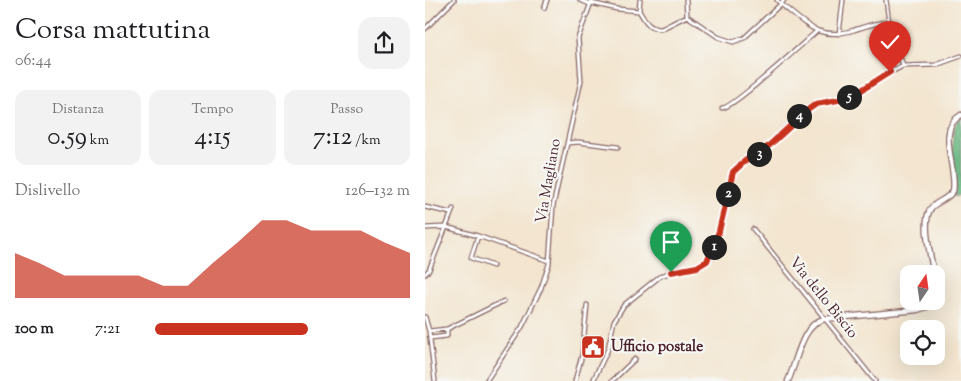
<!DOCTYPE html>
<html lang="it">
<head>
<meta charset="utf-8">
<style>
	:root { --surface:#fff; --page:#f2f2f2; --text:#202124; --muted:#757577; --accent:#c8321e }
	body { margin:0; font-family:"Sorts Mill Goudy",serif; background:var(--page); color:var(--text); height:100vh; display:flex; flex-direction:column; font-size:19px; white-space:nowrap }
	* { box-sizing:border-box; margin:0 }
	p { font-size:16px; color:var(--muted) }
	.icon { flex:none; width:28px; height:28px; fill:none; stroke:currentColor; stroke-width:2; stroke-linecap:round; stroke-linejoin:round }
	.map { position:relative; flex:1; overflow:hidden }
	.sheet { display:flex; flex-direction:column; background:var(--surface); width:425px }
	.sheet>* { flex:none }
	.needle { width:32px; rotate:13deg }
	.tools { position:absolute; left:475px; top:265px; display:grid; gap:10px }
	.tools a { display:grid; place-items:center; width:45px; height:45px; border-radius:10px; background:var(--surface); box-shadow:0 5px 20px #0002; font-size:25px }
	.pin { position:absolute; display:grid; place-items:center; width:42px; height:42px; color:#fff; margin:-51px -21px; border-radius:50% 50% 50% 0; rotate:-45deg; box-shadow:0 0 5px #0007 }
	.pin .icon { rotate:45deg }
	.km { position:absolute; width:25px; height:25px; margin:-12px; border-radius:50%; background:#222; color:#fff; font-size:14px; line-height:25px; text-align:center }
	.round { display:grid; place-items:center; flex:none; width:52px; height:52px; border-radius:15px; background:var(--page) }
	.summary { display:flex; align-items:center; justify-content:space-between; height:85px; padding:0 15px }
	h1 { font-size:28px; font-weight:600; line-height:38px }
	.figures { display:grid; grid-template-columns:repeat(3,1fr); gap:8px; height:85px; padding:5px 15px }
	.figures div { display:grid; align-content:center; border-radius:12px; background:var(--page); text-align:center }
	.figures b { font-size:25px; font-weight:600 }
	.figures small { font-size:14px; font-weight:400 }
	.figures p { font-size:14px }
	.chart { height:140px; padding:10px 15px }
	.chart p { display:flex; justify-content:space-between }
	.chart svg { width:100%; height:90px; margin-top:5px; fill:var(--accent); opacity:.7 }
	ul { padding:0 15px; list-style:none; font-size:16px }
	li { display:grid; grid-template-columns:80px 60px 1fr; align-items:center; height:38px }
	li i { height:12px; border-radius:6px; background:var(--accent) }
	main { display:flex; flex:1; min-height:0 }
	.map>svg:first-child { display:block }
	.forest { fill:#6ab883; stroke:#5a6c57 }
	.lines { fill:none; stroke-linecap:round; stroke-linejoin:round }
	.street-casing { stroke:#856464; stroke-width:5.5 }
	.secondary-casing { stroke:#856464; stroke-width:7 }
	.street { stroke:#fff; stroke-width:3 }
	.secondary { stroke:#fff; stroke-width:4.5 }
	.route-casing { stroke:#fff; stroke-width:10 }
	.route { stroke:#c8321e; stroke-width:6 }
	.labels { text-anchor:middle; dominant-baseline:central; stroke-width:4.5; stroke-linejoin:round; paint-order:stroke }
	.street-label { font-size:15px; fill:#4a1f2b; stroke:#f6f6f2 }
	.poi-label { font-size:15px; font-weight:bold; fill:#4a1f2b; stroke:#f6f6f2; text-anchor:start }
</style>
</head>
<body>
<main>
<section class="sheet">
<div class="summary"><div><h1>Corsa mattutina</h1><p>06:44</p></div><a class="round"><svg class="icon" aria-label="share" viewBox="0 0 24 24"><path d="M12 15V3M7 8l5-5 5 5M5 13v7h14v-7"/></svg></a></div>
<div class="figures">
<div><p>Distanza</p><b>0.59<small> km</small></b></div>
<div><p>Tempo</p><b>4:15</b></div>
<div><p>Passo</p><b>7:12<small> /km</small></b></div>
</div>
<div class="chart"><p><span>Dislivello</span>126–132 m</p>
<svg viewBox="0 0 160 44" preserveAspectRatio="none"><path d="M0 44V22L10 27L20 33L30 33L40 33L50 33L60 38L70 38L80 27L90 17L100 6L110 6L120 11L130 11L140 11L150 17L160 22V44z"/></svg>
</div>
<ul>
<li><b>100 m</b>7:21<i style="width:60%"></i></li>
</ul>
</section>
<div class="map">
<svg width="536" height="381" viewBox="0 0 536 381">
	<rect width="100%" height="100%" fill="#f6f6f2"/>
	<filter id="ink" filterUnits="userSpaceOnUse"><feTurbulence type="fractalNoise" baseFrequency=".02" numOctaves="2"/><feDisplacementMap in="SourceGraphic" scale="10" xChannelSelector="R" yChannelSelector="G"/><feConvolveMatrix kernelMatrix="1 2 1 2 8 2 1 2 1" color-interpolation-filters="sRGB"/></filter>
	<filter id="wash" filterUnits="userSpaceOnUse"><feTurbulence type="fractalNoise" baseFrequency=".0096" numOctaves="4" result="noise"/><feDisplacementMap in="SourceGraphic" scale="20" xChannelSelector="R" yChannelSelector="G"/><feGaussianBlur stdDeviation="1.12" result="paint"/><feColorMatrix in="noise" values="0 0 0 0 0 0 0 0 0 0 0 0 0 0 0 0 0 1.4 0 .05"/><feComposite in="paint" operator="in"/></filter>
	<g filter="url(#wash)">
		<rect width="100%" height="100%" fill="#f3e5cf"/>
		<!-- forest -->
		<path class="forest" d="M 536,118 L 536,191 L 533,196 L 529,196 C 533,174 519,132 536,118 Z"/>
	</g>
	<g filter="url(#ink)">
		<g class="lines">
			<defs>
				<path id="street" d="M 155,0 L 165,4
					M 261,0 L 262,16
					M 352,0 L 356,4 L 359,0
					M 461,0 L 464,22 L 478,66
					M 166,3 L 192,9 L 214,11 C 220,20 223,29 236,29 L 262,16 L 293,37 L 308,42 L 319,38 L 356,4 C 382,25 394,41 429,30 C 441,26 452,22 464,22
					M 119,8 L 122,0
					M 214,11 L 215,0
					M 0,29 L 29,0
					M 414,34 L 418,0
					M 297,108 C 307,109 378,43 391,32
					M 143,143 L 153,142 L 193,147
					M 0,207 L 26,213
					M 0,228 L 21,227 L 28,209
					M 328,229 L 450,381
					M 53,236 L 124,261
					M 0,274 L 4,270 L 21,227 L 53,236 L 46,258 L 68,266
					M 0,317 L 4,331 L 10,381
					M 22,329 L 79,301
					M 4,331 L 22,329 L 22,336 L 5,338
					M 61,381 L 97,327 L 116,288 L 124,264 L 128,206 L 156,81 L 153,38 L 167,0
					M 150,381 L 157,355 L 162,305
					M 168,381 L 183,349 L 189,321 L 199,305 L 234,277 L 248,271 L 276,266 L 283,260 L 294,231 L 305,179 L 314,165 L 337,152 L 372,117 L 388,106 L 426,97 L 451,80 L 478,66 L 511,65 L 536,56
					M 187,381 L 210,359"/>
				<path id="secondary" d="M 509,274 C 506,258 496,221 506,208 C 512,201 522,200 528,191 C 533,168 510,130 536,115
					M 363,381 C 372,362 376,325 399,319 L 492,310 L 502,307 L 507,301"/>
			</defs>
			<!-- street casing -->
			<use href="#street" class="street-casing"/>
			<!-- secondary casing -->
			<use href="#secondary" class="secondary-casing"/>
			<!-- street -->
			<use href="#street" class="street"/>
			<!-- secondary -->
			<use href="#secondary" class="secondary"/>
		</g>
	</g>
	<g class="lines" filter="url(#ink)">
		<defs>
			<path id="route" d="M 246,272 L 272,267 L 282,261 L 294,231 L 308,172 L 321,160 L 337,152 L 384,109 L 391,104 L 424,98 L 465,72"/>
		</defs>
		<!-- route casing -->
		<use href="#route" class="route-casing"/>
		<!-- route -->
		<use href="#route" class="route"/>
	</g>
	<!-- icons -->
	<defs>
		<symbol id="civic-square" viewBox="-11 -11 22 22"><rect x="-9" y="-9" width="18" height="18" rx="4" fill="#c8321e" stroke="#f6f6f2"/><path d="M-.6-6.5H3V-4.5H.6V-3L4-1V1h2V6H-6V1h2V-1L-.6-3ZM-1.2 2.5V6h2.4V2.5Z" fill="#fff"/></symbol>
	</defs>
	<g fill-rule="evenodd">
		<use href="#civic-square" x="154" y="333" width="28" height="28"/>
	</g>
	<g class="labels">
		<!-- street labels -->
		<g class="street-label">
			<text transform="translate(124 181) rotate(-80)">Via Magliano</text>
			<text transform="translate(398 298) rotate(51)">Via dello Biscio</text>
		</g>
		<!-- poi labels -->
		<g class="poi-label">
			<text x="186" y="347">Ufficio postale</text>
		</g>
	</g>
</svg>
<div class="tools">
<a><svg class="needle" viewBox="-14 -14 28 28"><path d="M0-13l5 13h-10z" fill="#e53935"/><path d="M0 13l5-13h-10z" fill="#757577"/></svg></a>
<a><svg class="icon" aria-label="locate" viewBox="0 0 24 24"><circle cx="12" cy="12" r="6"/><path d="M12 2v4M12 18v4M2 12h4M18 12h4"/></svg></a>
</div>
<div class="pin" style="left:246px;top:272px;background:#1e9e55"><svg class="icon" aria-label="arrive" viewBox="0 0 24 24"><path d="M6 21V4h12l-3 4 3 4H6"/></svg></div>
<div class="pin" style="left:465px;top:72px;background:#d93025"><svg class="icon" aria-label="check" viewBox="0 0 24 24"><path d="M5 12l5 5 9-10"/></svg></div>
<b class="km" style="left:289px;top:247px">1</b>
<b class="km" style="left:303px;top:194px">2</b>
<b class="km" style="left:334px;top:154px">3</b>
<b class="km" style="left:374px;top:116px">4</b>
<b class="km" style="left:424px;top:97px">5</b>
</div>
</main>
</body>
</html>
